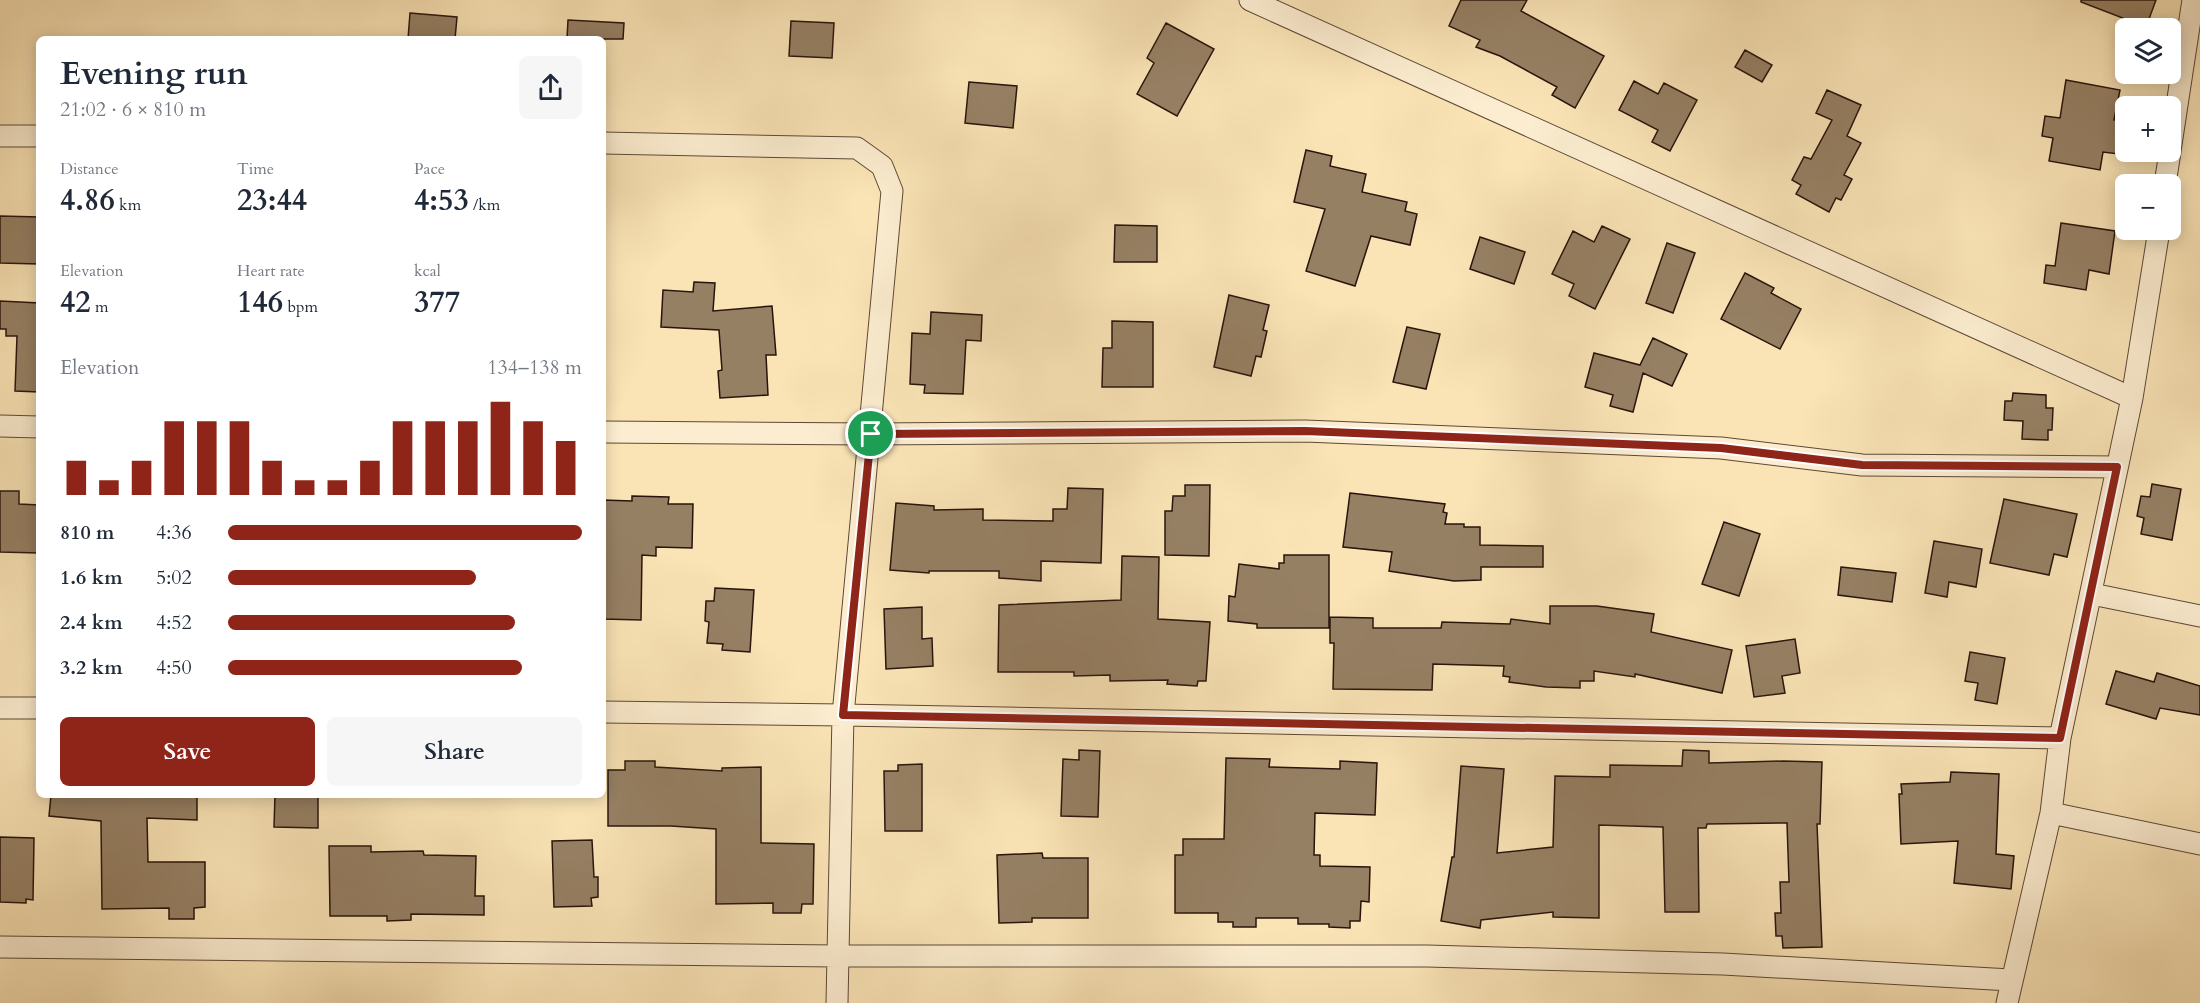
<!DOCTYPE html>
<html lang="en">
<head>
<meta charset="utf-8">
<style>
	:root { --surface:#fff; --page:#f6f6f7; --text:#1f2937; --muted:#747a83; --accent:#8f2418 }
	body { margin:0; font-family:Cardo,serif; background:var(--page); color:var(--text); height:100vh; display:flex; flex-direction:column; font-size:22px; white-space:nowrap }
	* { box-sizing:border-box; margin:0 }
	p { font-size:20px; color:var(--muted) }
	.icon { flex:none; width:33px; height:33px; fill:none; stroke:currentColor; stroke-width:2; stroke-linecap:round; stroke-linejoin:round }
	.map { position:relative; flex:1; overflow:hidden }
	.panel { position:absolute; left:36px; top:36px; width:570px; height:762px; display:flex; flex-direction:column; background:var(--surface); border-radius:9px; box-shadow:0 3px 15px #0003 }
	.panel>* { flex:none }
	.buttons { position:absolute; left:2115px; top:18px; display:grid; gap:12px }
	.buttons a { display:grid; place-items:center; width:66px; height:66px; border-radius:9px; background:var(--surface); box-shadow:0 3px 15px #0003; font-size:30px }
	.pin { position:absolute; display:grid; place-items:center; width:51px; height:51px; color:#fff; margin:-26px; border:3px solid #fff; border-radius:50%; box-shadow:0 2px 6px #0007 }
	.round { display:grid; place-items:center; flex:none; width:63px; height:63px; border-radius:9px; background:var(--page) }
	.head { display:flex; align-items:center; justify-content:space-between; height:102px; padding:0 24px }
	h1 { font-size:33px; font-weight:800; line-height:45px }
	.figures { display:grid; grid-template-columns:repeat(3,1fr); gap:9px; height:102px; padding:6px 24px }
	.figures div { display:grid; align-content:center }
	.figures b { font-size:30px; font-weight:800 }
	.figures small { font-size:16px; font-weight:400 }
	.figures p { font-size:16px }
	.chart { height:168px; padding:12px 24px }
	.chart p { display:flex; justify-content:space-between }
	.chart svg { width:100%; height:108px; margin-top:6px; stroke:var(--accent); stroke-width:6 }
	.primary-button { display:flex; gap:12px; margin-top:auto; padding:12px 24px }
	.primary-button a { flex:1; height:69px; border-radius:9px; background:var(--accent); color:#fff; font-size:24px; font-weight:800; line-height:69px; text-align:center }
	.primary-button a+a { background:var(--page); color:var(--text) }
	ul { padding:0 24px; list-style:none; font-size:20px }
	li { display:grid; grid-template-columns:96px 72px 1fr; align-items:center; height:45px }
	li i { height:15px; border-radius:8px; background:var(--accent) }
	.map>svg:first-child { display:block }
	.building { fill:#968064; stroke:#29140c; stroke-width:1.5 }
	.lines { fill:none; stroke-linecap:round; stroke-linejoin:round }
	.minor-casing { stroke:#5d4836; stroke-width:23 }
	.minor { stroke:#fcedd0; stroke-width:21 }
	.route-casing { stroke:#fff; stroke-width:12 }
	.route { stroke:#8f2418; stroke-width:8 }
</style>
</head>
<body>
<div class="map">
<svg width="2200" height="1003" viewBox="0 0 2200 1003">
	<rect width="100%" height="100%" fill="#fae4b6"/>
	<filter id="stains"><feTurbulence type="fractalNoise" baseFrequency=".00333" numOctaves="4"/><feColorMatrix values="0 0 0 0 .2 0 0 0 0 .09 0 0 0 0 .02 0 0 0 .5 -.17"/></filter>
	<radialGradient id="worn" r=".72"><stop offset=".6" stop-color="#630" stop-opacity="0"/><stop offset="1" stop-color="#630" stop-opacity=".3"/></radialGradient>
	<!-- building -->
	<path class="building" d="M 1461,0 L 1527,0 L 1521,11 L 1604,56 L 1575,108 L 1552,95 L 1557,87 L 1500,56 L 1476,47 L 1480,40 L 1449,26 Z
		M 2081,0 L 2156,0 L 2146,27 L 2081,2 Z
		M 410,13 L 457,17 L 455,39 L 408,39 Z
		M 568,20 L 624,23 L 623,39 L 567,39 Z
		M 791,21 L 834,23 L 832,58 L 789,56 Z
		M 1166,23 L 1214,49 L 1177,116 L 1137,94 L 1154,63 L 1147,58 Z
		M 1745,50 L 1772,65 L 1762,82 L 1735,67 Z
		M 2066,80 L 2120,90 L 2114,120 L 2124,122 L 2119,154 L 2103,152 L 2100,170 L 2049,161 L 2053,138 L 2042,136 L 2045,116 L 2060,118 Z
		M 1634,81 L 1658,94 L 1664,83 L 1697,100 L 1670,151 L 1652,142 L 1658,130 L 1619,110 Z
		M 969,82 L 1017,86 L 1013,128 L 965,123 Z
		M 1827,90 L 1861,105 L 1847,136 L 1861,143 L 1844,175 L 1852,179 L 1841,200 L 1836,198 L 1829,212 L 1796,194 L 1801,185 L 1792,180 L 1804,157 L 1811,159 L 1832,120 L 1816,113 Z
		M 1306,150 L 1332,156 L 1330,166 L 1366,174 L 1362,192 L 1407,202 L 1405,211 L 1417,214 L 1410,245 L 1371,236 L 1355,286 L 1306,271 L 1325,209 L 1294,202 Z
		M 0,216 L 39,217 L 39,264 L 0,263 Z
		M 2061,223 L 2115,231 L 2109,274 L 2089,270 L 2086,290 L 2044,283 L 2046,265 L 2055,266 Z
		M 1115,225 L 1157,226 L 1157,262 L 1114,262 Z
		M 1602,226 L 1630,239 L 1595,309 L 1569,296 L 1574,284 L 1552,274 L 1573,231 L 1594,242 Z
		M 1480,237 L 1525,252 L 1514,284 L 1470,269 Z
		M 1667,243 L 1695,253 L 1673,313 L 1646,303 Z
		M 1745,273 L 1774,288 L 1771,293 L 1801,309 L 1780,349 L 1721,319 Z
		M 694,282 L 715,283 L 713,311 L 772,306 L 776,355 L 766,355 L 768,395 L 720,398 L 718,371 L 722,370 L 719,330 L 661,327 L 663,290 L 693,292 Z
		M 1229,295 L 1269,305 L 1263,330 L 1267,331 L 1261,357 L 1256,356 L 1251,376 L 1214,367 Z
		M 0,301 L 39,303 L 39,392 L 15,391 L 17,336 L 6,336 L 6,329 L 0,329 Z
		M 931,312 L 982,315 L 981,341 L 966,340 L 963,394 L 924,393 L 925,385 L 910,384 L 912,333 L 930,334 Z
		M 1112,321 L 1153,322 L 1153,387 L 1102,387 L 1103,348 L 1112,348 Z
		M 1407,327 L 1440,334 L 1426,389 L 1393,382 Z
		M 1653,338 L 1687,354 L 1672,386 L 1643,373 L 1633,412 L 1610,406 L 1613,395 L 1585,387 L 1594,353 L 1640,365 Z
		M 2013,393 L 2046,395 L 2046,408 L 2053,408 L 2052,430 L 2048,430 L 2048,440 L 2022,439 L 2023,421 L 2004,420 L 2005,401 L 2012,401 Z
		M 2152,484 L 2181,489 L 2172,540 L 2141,534 L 2144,518 L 2137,516 L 2141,496 L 2150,497 Z
		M 1185,485 L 1210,485 L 1209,556 L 1165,555 L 1165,511 L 1172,511 L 1173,496 L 1185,496 Z
		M 1068,488 L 1103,489 L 1101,563 L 1041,561 L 1041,581 L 999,578 L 999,571 L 929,571 L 929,573 L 890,570 L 896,503 L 934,506 L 934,510 L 983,509 L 983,520 L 1053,521 L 1053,509 L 1067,509 Z
		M 0,491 L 19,491 L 19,504 L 39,505 L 39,553 L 0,552 Z
		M 1350,493 L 1445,504 L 1443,512 L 1447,513 L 1445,524 L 1464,524 L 1464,527 L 1480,527 L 1480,545 L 1543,546 L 1543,567 L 1481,567 L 1481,580 L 1454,581 L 1389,571 L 1392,552 L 1343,547 Z
		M 632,496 L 669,497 L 668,504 L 693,504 L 692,548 L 656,547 L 656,556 L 642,555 L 641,620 L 603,619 L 603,500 L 632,501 Z
		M 2004,499 L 2077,514 L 2067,557 L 2054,554 L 2049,575 L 1990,563 Z
		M 1724,522 L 1760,534 L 1739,596 L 1702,584 Z
		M 1934,541 L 1982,549 L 1976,587 L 1949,582 L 1947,597 L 1925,593 Z
		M 1284,555 L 1329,555 L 1329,628 L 1257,628 L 1257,624 L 1228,621 L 1229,596 L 1235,597 L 1239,564 L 1279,569 L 1279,563 L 1284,563 Z
		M 1122,556 L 1159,557 L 1158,619 L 1210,622 L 1206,681 L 1198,681 L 1197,686 L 1167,684 L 1168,680 L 1110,681 L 1110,675 L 1074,676 L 1074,672 L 998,672 L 999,605 L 1121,600 Z
		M 1841,567 L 1896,573 L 1892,602 L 1838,595 Z
		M 715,588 L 754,590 L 750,652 L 722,650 L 723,644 L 707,643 L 709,622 L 705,621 L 706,601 L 714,601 Z
		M 1550,606 L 1597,606 L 1654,614 L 1651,632 L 1732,650 L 1722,693 L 1635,674 L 1635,677 L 1594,671 L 1594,681 L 1580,681 L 1580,688 L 1546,687 L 1509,682 L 1510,677 L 1503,676 L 1504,666 L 1433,664 L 1432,690 L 1333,689 L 1334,643 L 1330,643 L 1330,617 L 1373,618 L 1373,628 L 1441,628 L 1442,622 L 1510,624 L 1511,619 L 1550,624 Z
		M 922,607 L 922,639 L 932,638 L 933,666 L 886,669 L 884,609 Z
		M 1795,639 L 1800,673 L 1782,676 L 1785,693 L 1754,697 L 1746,646 Z
		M 1970,652 L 2005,658 L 1997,704 L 1975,700 L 1978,683 L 1965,681 Z
		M 2116,671 L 2154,682 L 2157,673 L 2200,686 L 2200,715 L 2160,708 L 2156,719 L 2106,704 Z
		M 1079,750 L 1100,751 L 1098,817 L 1061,816 L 1063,759 L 1079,760 Z
		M 1683,750 L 1709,751 L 1709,763 L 1783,761 L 1822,762 L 1820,824 L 1817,824 L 1822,947 L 1783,948 L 1782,936 L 1776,936 L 1775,913 L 1781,913 L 1780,882 L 1789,882 L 1787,823 L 1707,824 L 1706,828 L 1698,828 L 1699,912 L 1665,912 L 1663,827 L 1599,825 L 1599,918 L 1553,917 L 1553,912 L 1481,920 L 1480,928 L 1441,921 L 1452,857 L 1454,857 L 1461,766 L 1504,769 L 1497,853 L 1553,847 L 1555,776 L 1610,777 L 1610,765 L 1682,766 Z
		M 1226,758 L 1270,759 L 1269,767 L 1340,769 L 1340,761 L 1377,763 L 1375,815 L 1315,813 L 1314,855 L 1320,855 L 1320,866 L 1370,867 L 1369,902 L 1361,901 L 1360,921 L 1350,921 L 1350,928 L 1329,927 L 1329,924 L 1298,924 L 1298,918 L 1256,918 L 1256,927 L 1233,927 L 1233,922 L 1218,922 L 1218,913 L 1175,913 L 1175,855 L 1183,855 L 1183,839 L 1224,839 Z
		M 625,761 L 655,761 L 655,767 L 722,771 L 722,768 L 761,767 L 761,843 L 814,844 L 813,904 L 802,904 L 801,913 L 773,913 L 773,903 L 716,904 L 716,829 L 671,826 L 608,826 L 608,770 L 625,770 Z
		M 922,764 L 922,831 L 885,831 L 884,771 L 898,771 L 898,765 Z
		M 1951,772 L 1999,774 L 1996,854 L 2014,856 L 2011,889 L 1954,883 L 1958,841 L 1901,844 L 1899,794 L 1902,794 L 1901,784 L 1950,782 Z
		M 51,795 L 197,795 L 197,820 L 147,818 L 148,862 L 205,862 L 205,907 L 194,908 L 194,919 L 169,919 L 169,908 L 102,909 L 101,821 L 49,816 Z
		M 275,795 L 318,795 L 318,828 L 274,827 Z
		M 0,837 L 34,838 L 33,900 L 26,899 L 26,903 L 0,902 Z
		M 592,840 L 594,877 L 598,877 L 598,897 L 591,898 L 592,906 L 554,907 L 552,841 Z
		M 329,846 L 371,846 L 371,852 L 423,851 L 424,855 L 476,856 L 475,896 L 484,896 L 484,915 L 411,914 L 411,920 L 387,921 L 387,916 L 330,916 Z
		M 1042,853 L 1043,858 L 1088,858 L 1088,918 L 1032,918 L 1032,922 L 999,923 L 997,855 Z"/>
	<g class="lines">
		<defs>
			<path id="minor" d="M 1250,0 L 2132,398
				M 0,136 L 39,136
				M 603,143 L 857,148 L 882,166 L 892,191 L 843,715 L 837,1003
				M 2170,151 L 2193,0
				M 2165,184 L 2170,152
				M 0,426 L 39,427
				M 603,432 L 871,434 L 1305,431 L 1721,448 L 1862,465 L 2117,467
				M 2092,594 L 2200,616
				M 0,708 L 39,708
				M 603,712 L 843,715 L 2060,738
				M 2051,813 L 2200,844
				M 0,947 L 839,956 L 1427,956 L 1723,964 L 2011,980
				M 2007,1003 L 2051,813 L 2060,738 L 2132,398 L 2159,230"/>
		</defs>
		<!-- minor casing -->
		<use href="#minor" class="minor-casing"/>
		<!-- minor -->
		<use href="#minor" class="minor"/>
	</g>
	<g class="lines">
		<defs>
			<path id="route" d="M 1305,431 L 1721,448 L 1862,465 L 2117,467 L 2060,738 L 843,715 L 871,434 Z"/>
		</defs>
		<!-- route casing -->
		<use href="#route" class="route-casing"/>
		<!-- route -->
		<use href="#route" class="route"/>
	</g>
	<rect width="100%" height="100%" filter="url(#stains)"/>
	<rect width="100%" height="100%" fill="url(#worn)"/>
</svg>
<div class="buttons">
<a><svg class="icon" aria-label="layers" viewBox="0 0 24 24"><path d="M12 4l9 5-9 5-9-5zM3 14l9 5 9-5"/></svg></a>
<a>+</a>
<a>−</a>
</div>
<div class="pin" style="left:871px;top:434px;background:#1e9e55"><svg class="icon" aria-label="arrive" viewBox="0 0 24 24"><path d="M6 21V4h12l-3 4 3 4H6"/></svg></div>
<section class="panel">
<div class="head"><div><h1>Evening run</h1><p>21:02 · 6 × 810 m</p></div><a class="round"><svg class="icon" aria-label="share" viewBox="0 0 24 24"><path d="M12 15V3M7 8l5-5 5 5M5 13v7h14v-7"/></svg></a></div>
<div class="figures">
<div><p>Distance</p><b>4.86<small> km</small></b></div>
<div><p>Time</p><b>23:44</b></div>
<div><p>Pace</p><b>4:53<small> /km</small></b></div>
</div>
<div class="figures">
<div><p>Elevation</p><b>42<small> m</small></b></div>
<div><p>Heart rate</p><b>146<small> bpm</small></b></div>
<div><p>kcal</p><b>377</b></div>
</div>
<div class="chart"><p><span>Elevation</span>134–138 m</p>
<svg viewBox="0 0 160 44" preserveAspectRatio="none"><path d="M5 44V30M15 44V38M25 44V30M35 44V14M45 44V14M55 44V14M65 44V30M75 44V38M85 44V38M95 44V30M105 44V14M115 44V14M125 44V14M135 44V6M145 44V14M155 44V22"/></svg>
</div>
<ul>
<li><b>810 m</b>4:36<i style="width:100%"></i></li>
<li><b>1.6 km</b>5:02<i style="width:70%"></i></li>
<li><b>2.4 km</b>4:52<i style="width:81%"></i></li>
<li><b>3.2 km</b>4:50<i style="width:83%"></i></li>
</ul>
<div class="primary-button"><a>Save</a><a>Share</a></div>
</section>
</div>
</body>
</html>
